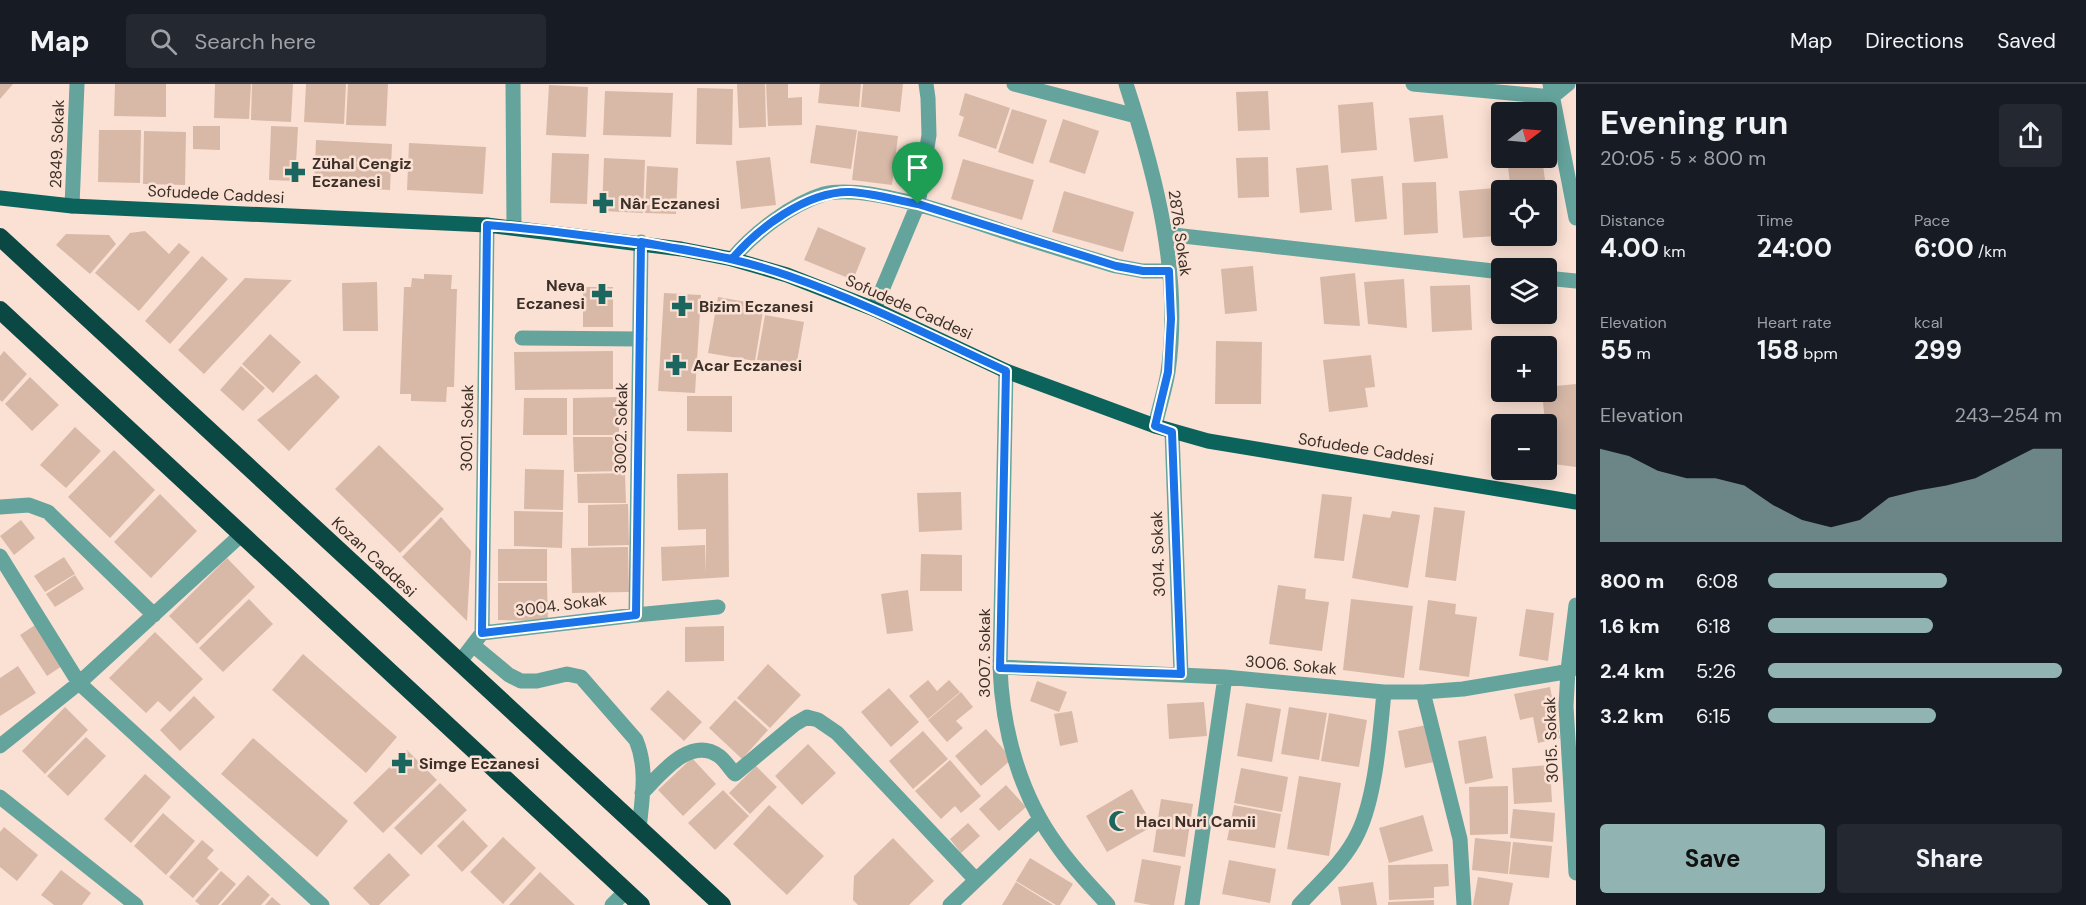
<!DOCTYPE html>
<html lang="en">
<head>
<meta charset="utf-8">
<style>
	:root { --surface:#171b24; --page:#242831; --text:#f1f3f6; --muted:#9ea1a6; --line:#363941; --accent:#91b4b2 }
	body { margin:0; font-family:"DM Sans",sans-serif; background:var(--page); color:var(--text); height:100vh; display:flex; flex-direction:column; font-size:22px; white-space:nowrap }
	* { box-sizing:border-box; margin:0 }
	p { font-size:20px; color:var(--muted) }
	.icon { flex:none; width:33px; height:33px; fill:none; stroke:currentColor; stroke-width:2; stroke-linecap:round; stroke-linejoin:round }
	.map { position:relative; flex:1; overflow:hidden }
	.details { display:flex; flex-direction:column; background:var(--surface); width:510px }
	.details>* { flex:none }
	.needle { width:39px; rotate:74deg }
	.tools { position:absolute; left:1491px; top:18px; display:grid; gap:12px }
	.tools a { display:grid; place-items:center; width:66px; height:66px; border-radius:6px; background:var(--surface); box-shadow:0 3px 15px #0003; font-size:30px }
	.pin { position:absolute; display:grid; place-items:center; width:51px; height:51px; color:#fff; margin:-62px -26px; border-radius:50% 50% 50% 0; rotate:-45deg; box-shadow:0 0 6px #0007 }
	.pin .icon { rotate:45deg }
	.round { display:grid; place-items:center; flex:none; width:63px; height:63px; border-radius:6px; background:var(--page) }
	.headline { display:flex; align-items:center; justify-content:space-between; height:102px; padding:0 24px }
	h1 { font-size:33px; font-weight:700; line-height:45px }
	.metrics { display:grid; grid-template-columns:repeat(3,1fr); gap:9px; height:102px; padding:6px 24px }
	.metrics div { display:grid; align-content:center }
	.metrics b { font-size:26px; font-weight:700 }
	.metrics small { font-size:16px; font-weight:400 }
	.metrics p { font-size:16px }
	.chart { height:168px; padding:12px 24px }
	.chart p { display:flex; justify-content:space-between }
	.chart svg { width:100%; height:108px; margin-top:6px; fill:var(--accent); opacity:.7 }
	.action { display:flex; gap:12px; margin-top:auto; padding:12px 24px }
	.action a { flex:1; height:69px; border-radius:6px; background:var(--accent); color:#111; font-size:24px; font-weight:700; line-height:69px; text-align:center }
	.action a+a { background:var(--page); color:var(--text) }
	ul { padding:0 24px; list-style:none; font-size:20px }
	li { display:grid; grid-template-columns:96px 72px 1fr; align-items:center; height:45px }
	li i { height:15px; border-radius:8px; background:var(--accent) }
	header { display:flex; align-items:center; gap:36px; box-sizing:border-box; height:84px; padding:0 30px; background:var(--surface); border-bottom:2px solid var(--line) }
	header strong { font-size:28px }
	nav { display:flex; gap:33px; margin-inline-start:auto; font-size:21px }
	.search { width:420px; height:54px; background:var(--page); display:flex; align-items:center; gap:15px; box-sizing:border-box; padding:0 21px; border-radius:6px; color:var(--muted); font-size:22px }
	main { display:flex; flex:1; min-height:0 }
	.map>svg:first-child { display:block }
	.building { fill:#d8b9a8 }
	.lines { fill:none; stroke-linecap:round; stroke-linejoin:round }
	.minor { stroke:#65a49d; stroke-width:15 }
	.major { stroke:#0c635b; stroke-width:15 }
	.highway { stroke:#0b4843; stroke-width:18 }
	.route-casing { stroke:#fff; stroke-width:12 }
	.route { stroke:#1a73e8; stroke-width:8 }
	.labels { text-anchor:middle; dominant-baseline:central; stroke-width:5; stroke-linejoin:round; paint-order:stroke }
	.street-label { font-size:16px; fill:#3b2f28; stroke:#fbe1d4 }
	.poi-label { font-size:16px; font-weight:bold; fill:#3b2f28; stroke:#fbe1d4; text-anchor:start }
</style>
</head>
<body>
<header>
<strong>Map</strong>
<div class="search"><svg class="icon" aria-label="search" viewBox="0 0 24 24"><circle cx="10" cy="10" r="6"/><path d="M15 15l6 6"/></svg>Search here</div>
<nav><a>Map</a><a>Directions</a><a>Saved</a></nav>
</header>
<main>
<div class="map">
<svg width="1576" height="821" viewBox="0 0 1576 821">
	<rect width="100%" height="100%" fill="#fbe1d4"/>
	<!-- building -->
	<path class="building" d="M 0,0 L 13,0 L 0,15 Z
		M 115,0 L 166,0 L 166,33 L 114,32 Z
		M 215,0 L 251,0 L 249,35 L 214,34 Z
		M 252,0 L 293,0 L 291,38 L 251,36 Z
		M 306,0 L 346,0 L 344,40 L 304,38 Z
		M 348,0 L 388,0 L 386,42 L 346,41 Z
		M 737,0 L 765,0 L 766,43 L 739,44 Z
		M 766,0 L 788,0 L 788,14 L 802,13 L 802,41 L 768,42 Z
		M 820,0 L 861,0 L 859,23 L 818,19 Z
		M 863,0 L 903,0 L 900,28 L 861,23 Z
		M 549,1 L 588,3 L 586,53 L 546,51 Z
		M 697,4 L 733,5 L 732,61 L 696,60 Z
		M 605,7 L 673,9 L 671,53 L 603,51 Z
		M 1268,7 L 1270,46 L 1238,47 L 1236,8 Z
		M 965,9 L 1010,24 L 996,65 L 958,52 L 964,33 L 959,31 Z
		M 1373,18 L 1377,66 L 1341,69 L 1338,21 Z
		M 1012,25 L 1047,36 L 1033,80 L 998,68 Z
		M 1443,31 L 1448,74 L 1414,78 L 1409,34 Z
		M 1063,35 L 1099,47 L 1085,90 L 1049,78 Z
		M 816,41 L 857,46 L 851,85 L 810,79 Z
		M 193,42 L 220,42 L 220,66 L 193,65 Z
		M 271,42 L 298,43 L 295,97 L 269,96 Z
		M 99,46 L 141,46 L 140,99 L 98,98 Z
		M 144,47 L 186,48 L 185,101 L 143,100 Z
		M 858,47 L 898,52 L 892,101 L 852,96 Z
		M 316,56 L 392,60 L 390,106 L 314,102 Z
		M 409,59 L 486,63 L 483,110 L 407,106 Z
		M 552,69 L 589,70 L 587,120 L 550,119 Z
		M 770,73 L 776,121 L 741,125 L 736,77 Z
		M 1268,73 L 1269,113 L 1238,114 L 1236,74 Z
		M 604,74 L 645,76 L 643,129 L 602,127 Z
		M 1507,74 L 1542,74 L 1545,96 L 1510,100 Z
		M 963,75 L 1034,96 L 1022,136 L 951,115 Z
		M 1328,81 L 1332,126 L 1300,129 L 1296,84 Z
		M 647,82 L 678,84 L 676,130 L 645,129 Z
		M 1383,92 L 1387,135 L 1355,138 L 1351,95 Z
		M 1436,98 L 1438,149 L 1404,151 L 1402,99 Z
		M 1495,104 L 1498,152 L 1463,154 L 1459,107 Z
		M 1064,107 L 1134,128 L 1123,168 L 1052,148 Z
		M 818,143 L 866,164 L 853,196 L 804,176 Z
		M 145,147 L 169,170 L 179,159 L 190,168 L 139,227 L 95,189 L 130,149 Z
		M 66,150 L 109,151 L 116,160 L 90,190 L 56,161 Z
		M 202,172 L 228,195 L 170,260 L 145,237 Z
		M 1253,182 L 1257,227 L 1225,230 L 1221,185 Z
		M 1355,189 L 1360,242 L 1324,240 L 1320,193 Z
		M 424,190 L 452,191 L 451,205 L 457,205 L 454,303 L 447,303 L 446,318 L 411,317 L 411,310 L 400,310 L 404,203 L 411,203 L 412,194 L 424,195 Z
		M 245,194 L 292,196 L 204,290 L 178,266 Z
		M 1404,195 L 1407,244 L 1368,240 L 1364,198 Z
		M 377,198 L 378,247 L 343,247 L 342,199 Z
		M 1470,201 L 1472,246 L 1432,248 L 1430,202 Z
		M 583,203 L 613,203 L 613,243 L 583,243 Z
		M 664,209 L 701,211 L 695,309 L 658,307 Z
		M 718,213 L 764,221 L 755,277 L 708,269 Z
		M 765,231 L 804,238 L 796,283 L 757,276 Z
		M 270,250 L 301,278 L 273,309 L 242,280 Z
		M 1216,257 L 1262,258 L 1261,320 L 1215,320 Z
		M 4,267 L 27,290 L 2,318 L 0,316 L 0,272 Z
		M 613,267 L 613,305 L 515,306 L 514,268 Z
		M 1371,271 L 1375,303 L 1365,304 L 1368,323 L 1329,328 L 1323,276 Z
		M 241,282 L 265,304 L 243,327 L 220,306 Z
		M 316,290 L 340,313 L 289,367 L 257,336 Z
		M 30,293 L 59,321 L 32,347 L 5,320 Z
		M 1576,300 L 1576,383 L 1546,379 L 1546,340 L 1540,340 L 1540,339 L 1545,338 L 1542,308 L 1546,308 L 1546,303 Z
		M 687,312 L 732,312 L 732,348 L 687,347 Z
		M 619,313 L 619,351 L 573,351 L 573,314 Z
		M 524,314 L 567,314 L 567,351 L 523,351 Z
		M 75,343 L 101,367 L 66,404 L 40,381 Z
		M 573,353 L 626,353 L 626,387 L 574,388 Z
		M 379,361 L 444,425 L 400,469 L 335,405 Z
		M 114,366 L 155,406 L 110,454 L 68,413 Z
		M 525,385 L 564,386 L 563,426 L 524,425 Z
		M 625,389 L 626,419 L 578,419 L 577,390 Z
		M 728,389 L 729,493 L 662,497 L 661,463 L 705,461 L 706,490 L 706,445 L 678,446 L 677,390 Z
		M 961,408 L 962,446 L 919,448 L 917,409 Z
		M 160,410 L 197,447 L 151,494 L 114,458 Z
		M 1322,410 L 1352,413 L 1344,477 L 1314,474 Z
		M 628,420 L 629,461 L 588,462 L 588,421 Z
		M 1434,423 L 1465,427 L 1456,497 L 1425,493 Z
		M 514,427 L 563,428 L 562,464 L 514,462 Z
		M 1392,427 L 1420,431 L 1408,504 L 1352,494 L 1363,430 L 1390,434 Z
		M 441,433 L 471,467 L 467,537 L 402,473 Z
		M 21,436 L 35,454 L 14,471 L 0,452 Z
		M 628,463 L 629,508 L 572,509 L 571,464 Z
		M 498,465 L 547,465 L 547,497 L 498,497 Z
		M 921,470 L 962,471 L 962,507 L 920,507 Z
		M 64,473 L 75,490 L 45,508 L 34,492 Z
		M 227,474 L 255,503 L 197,560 L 169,532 Z
		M 75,491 L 84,505 L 55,523 L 46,510 Z
		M 498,499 L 547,499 L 548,537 L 498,536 Z
		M 1278,501 L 1306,505 L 1305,515 L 1329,518 L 1322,567 L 1269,560 Z
		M 908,506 L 913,547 L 887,550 L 881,510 Z
		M 249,515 L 273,540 L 223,588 L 199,564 Z
		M 1351,515 L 1413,522 L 1404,594 L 1343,586 Z
		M 1428,516 L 1456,520 L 1455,530 L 1477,533 L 1469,593 L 1419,586 Z
		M 1526,525 L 1554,529 L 1548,577 L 1519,572 Z
		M 38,539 L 65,580 L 47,592 L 20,551 Z
		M 724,542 L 724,577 L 685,578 L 685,543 Z
		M 155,548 L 203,595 L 170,628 L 158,617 L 146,629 L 109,594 Z
		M 303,570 L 397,653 L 366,689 L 272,606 Z
		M 768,580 L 801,611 L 770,644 L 737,614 Z
		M 18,582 L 36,609 L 0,632 L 0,594 Z
		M 928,596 L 937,607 L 949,596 L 960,608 L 928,635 L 909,612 Z
		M 1037,597 L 1067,608 L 1059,628 L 1030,617 Z
		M 1550,603 L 1560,654 L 1538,659 L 1533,633 L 1520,636 L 1514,610 Z
		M 889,604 L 919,638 L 891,663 L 861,628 Z
		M 668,606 L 702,638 L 684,657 L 650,625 Z
		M 961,608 L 973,623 L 956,637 L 963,644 L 947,658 L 928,636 Z
		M 194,612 L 215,633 L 180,667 L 160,646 Z
		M 735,616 L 768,646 L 742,675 L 709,644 Z
		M 1204,618 L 1207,652 L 1169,655 L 1167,620 Z
		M 1246,619 L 1281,625 L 1272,678 L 1237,672 Z
		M 65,623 L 88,646 L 45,690 L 22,667 Z
		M 1289,623 L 1327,629 L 1319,676 L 1281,670 Z
		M 1072,627 L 1078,658 L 1060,662 L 1054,630 Z
		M 1329,629 L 1367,636 L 1359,683 L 1321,677 Z
		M 1426,641 L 1434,678 L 1405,684 L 1398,647 Z
		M 986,645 L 1012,675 L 981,702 L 955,672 Z
		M 923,647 L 948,675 L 913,705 L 889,677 Z
		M 1486,652 L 1493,694 L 1465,700 L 1458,657 Z
		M 86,653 L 106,672 L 68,712 L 47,692 Z
		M 253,654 L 348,737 L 317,773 L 221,690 Z
		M 808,660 L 836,689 L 802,721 L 775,692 Z
		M 407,666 L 437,696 L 383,749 L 353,719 Z
		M 692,674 L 716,700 L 683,732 L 658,706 Z
		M 950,676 L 981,712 L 961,729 L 955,722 L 941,735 L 915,707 Z
		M 1550,681 L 1552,718 L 1514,720 L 1512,684 Z
		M 756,682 L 777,703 L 750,730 L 729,709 Z
		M 1241,684 L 1288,693 L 1282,728 L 1234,719 Z
		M 145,690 L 171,713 L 131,759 L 104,735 Z
		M 1299,692 L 1341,699 L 1329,772 L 1287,765 Z
		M 440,699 L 467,726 L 421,771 L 394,744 Z
		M 1006,701 L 1026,723 L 999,747 L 979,725 Z
		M 1508,702 L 1508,750 L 1470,751 L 1469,703 Z
		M 1132,705 L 1153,742 L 1107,768 L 1086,732 Z
		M 723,706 L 749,732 L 715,766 L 688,739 Z
		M 1161,715 L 1193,720 L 1185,773 L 1153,768 Z
		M 769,721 L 824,772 L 787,811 L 733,760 Z
		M 1234,721 L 1281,730 L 1275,764 L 1227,756 Z
		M 1513,725 L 1555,729 L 1553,758 L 1510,754 Z
		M 163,729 L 195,757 L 166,791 L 134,762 Z
		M 1423,731 L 1433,767 L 1389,779 L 1379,744 Z
		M 463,736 L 488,762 L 462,788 L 437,762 Z
		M 968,739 L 980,752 L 961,769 L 950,755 Z
		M 4,743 L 38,771 L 17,797 L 0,783 L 0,748 Z
		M 503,753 L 536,784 L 503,820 L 470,788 Z
		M 893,754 L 934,797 L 909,821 L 858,821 L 853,816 L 854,792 Z
		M 1475,754 L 1511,758 L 1508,790 L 1472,786 Z
		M 202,756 L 214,766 L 207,774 L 219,785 L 193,814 L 169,793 Z
		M 1513,758 L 1552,762 L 1549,794 L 1509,790 Z
		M 389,769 L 410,791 L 379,821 L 370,821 L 353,804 Z
		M 1030,774 L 1073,800 L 1060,821 L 1056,821 L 1016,797 Z
		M 1142,775 L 1181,782 L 1174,821 L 1151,821 L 1134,818 Z
		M 1229,776 L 1276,785 L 1270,819 L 1222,810 Z
		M 1448,780 L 1449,802 L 1434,803 L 1434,814 L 1389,816 L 1388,781 Z
		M 61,786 L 91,809 L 82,821 L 54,821 L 41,811 Z
		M 221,787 L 236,800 L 218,821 L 200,821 L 195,817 Z
		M 540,788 L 575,821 L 509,821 Z
		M 248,791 L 270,811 L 261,821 L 221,821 Z
		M 1478,793 L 1513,799 L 1509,821 L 1473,821 Z
		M 1016,798 L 1053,821 L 1002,821 Z
		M 1373,798 L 1377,821 L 1341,821 L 1338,803 Z
		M 272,813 L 281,821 L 265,821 Z
		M 1434,816 L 1434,821 L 1388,821 L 1388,818 Z"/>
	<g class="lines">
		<!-- minor -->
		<path class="minor" d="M 513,0 L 514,143
			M 1014,0 L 1136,32
			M 1126,0 C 1156,92 1182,191 1168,288 C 1165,306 1159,324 1155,342
			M 1413,0 L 1552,13 L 1568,0
			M 1550,0 L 1576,134
			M 72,122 L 77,0
			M 1165,150 L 1502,188
			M 732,175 C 754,149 791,120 824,110 C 866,99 960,133 1002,147 C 1040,159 1078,171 1116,182 L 1143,187 L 1169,187
			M 1546,194 L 1576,197
			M 874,225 L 918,120 L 929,51 L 928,14 L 926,0
			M 522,254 L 640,255
			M 1006,287 L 1000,583 C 1002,645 1020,711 1057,761 C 1072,783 1091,802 1108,821
			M 1172,348 L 1181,590
			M 0,423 L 29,421 L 48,428 L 154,531
			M 0,472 L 79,599 L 322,821
			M 1576,521 L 1568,586 L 1566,622 L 1576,789
			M 636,531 L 641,158
			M 482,549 L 487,141
			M 474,562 L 509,591 L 521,597 L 537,597 L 567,590 L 581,593 L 636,656 C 648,685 642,715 639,745
			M 459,579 L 482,549 L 636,531 L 718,523
			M 1000,583 L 1225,593 L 1384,608 L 1423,608 L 1463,605 L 1559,589 L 1576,584
			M 1423,608 L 1460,755 L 1464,821
			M 0,662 L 79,599 L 242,450
			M 642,709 C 660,691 690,651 719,672 C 725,676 730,685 735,690 L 795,640 L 807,633 L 818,636 L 837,649 L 976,796
			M 0,713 L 136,821
			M 612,821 L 626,807
			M 950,821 L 1040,735
			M 1192,821 L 1225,593
			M 1299,821 C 1319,799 1345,777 1358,749 C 1376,712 1380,649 1384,608"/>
		<!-- major -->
		<path class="major" d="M 0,114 L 72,122 L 487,141 L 681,165 L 732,175 L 787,191 L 874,225 L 1006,287 L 1155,342 L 1208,357 L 1576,418"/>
		<!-- highway -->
		<path class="highway" d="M 0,153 L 722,821
			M 0,226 L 641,821"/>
	</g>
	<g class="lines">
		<defs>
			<path id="route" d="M 918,120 C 896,116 872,109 850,108 C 807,107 758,144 732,175 L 641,158 L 636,531 L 482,549 L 487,141 C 524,144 560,148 596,153 C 661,161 727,170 789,192 C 864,218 934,254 1006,287 L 1000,584 L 1181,590 L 1172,348 L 1155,342 L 1168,288 L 1171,235 L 1169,187 L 1143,187 L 1116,182 L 918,120"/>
		</defs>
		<!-- route casing -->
		<use href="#route" class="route-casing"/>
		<!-- route -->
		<use href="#route" class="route"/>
	</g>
	<!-- icons -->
	<defs>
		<symbol id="pharmacy-bare" viewBox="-9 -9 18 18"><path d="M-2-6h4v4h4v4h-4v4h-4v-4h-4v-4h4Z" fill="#1b665f" stroke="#fbe1d4" stroke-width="2.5" paint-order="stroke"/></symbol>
		<symbol id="mosque-bare" viewBox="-9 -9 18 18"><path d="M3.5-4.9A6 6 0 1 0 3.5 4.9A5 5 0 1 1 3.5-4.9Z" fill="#1b665f" stroke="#fbe1d4" stroke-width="2.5" paint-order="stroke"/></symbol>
	</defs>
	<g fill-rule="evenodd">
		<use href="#pharmacy-bare" x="280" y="73" width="30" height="30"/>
		<use href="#pharmacy-bare" x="588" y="104" width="30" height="30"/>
		<use href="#pharmacy-bare" x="587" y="195" width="30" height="30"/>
		<use href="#pharmacy-bare" x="667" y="207" width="30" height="30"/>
		<use href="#pharmacy-bare" x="661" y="266" width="30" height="30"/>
		<use href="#pharmacy-bare" x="387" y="664" width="30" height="30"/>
		<use href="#mosque-bare" x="1104" y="722" width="30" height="30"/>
	</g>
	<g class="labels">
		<!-- street labels -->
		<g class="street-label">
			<text transform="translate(57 60) rotate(-88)">2849. Sokak</text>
			<text transform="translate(216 110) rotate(3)">Sofudede Caddesi</text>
			<text transform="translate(1180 149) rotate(82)">2876. Sokak</text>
			<text transform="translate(909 223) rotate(24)">Sofudede Caddesi</text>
			<text transform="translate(467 344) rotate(-89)">3001. Sokak</text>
			<text transform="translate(621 344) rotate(-89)">3002. Sokak</text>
			<text transform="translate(1366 365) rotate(9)">Sofudede Caddesi</text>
			<text transform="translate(1158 470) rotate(-92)">3014. Sokak</text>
			<text transform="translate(374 473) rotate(43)">Kozan Caddesi</text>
			<text transform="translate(561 521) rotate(-7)">3004. Sokak</text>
			<text transform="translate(984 569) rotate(-90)">3007. Sokak</text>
			<text transform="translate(1291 581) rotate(5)">3006. Sokak</text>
			<text transform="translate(1551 656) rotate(-92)">3015. Sokak</text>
		</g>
		<!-- poi labels -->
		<g class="poi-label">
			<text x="312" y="79">Zühal Cengiz<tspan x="312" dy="18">Eczanesi</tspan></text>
			<text x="620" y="119">Nâr Eczanesi</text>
			<text x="585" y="201" text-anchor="end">Neva<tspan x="585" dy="18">Eczanesi</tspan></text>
			<text x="699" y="222">Bizim Eczanesi</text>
			<text x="693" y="281">Acar Eczanesi</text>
			<text x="419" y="679">Simge Eczanesi</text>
			<text x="1136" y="737">Hacı Nuri Camii</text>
		</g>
	</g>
</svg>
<div class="tools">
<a><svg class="needle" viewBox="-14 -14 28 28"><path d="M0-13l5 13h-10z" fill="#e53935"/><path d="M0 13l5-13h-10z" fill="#9ea1a6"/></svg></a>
<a><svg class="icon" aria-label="locate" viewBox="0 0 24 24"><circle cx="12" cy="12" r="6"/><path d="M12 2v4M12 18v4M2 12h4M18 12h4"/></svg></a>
<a><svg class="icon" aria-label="layers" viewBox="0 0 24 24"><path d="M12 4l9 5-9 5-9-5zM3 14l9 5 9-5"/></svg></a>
<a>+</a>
<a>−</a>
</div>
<div class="pin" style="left:918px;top:120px;background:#1e9e55"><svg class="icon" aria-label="arrive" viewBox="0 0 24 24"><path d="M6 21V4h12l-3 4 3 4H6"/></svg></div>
</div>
<section class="details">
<div class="headline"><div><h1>Evening run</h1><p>20:05 · 5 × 800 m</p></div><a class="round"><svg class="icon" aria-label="share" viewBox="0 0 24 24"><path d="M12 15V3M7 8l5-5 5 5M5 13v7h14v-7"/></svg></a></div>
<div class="metrics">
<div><p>Distance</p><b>4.00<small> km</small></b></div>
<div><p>Time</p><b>24:00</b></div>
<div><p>Pace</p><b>6:00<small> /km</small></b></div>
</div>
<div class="metrics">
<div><p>Elevation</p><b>55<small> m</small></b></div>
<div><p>Heart rate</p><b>158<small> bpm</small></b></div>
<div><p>kcal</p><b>299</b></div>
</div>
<div class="chart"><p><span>Elevation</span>243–254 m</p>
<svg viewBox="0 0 160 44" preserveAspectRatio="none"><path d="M0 44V6L10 9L20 15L30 18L40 18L50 21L60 29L70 35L80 38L90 35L100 26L110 23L120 21L130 18L140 12L150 6L160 6V44z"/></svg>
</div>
<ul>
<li><b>800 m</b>6:08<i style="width:61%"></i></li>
<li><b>1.6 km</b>6:18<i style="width:56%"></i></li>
<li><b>2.4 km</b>5:26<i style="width:100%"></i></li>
<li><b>3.2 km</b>6:15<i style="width:57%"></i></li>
</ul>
<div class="action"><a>Save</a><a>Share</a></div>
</section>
</main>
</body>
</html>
